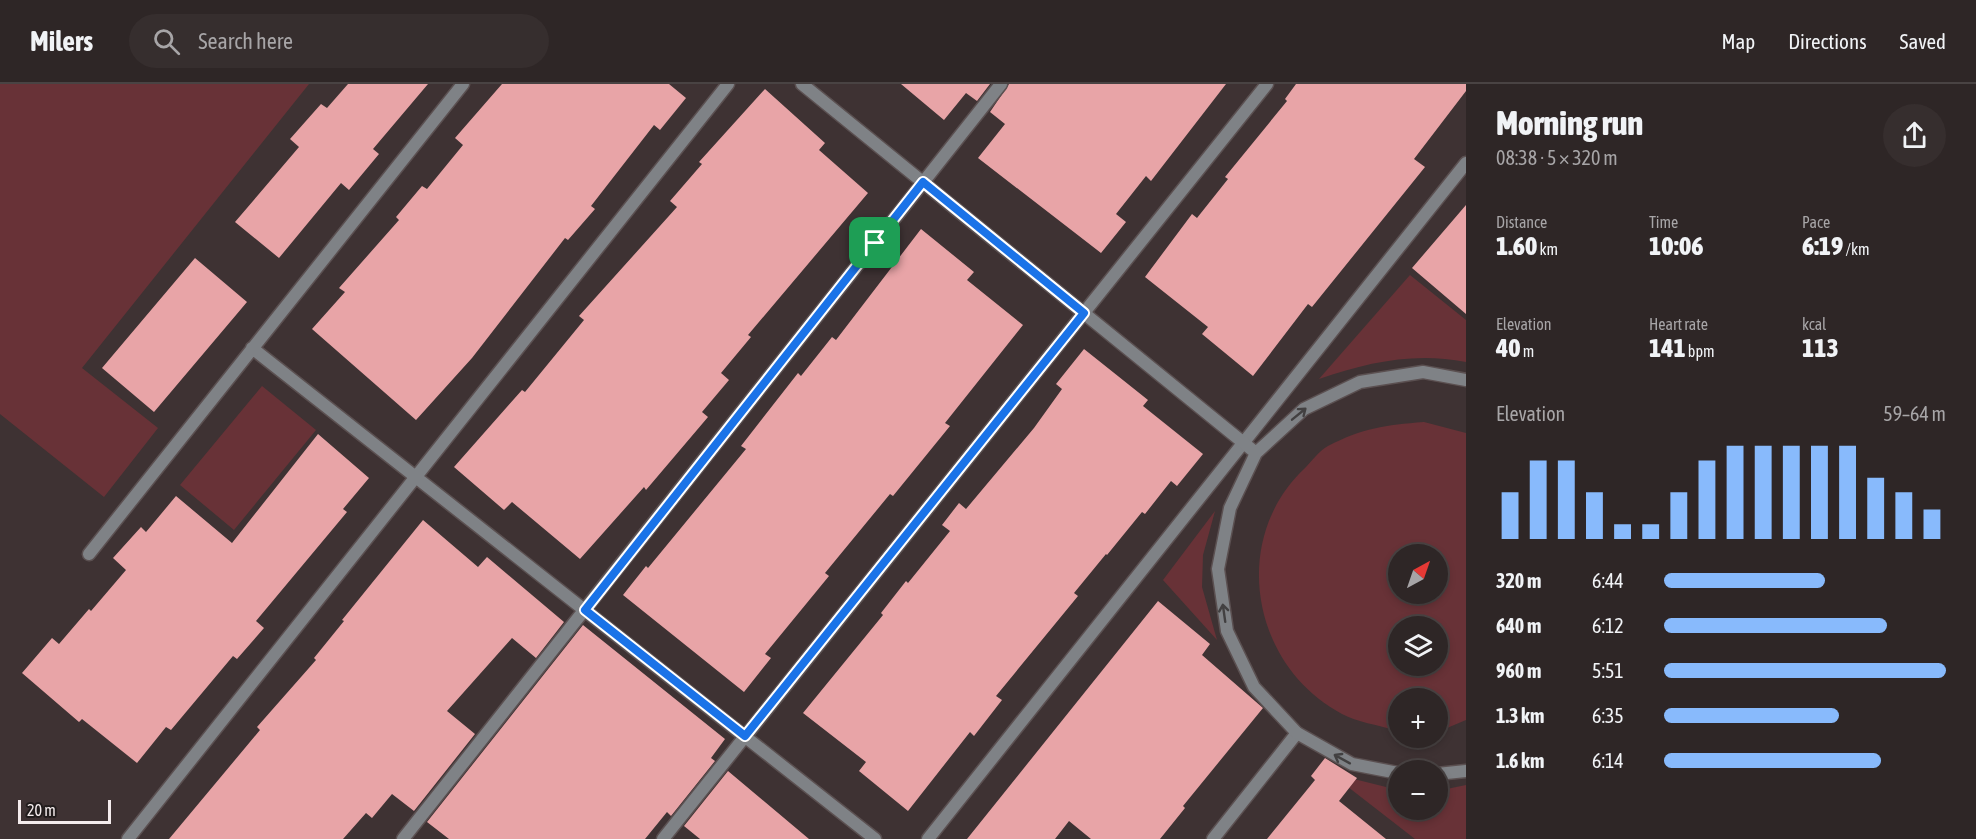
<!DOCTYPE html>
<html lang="en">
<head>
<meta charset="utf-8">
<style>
	:root { --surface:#2e2626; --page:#362e2e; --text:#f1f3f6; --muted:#a7a5a7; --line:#494343; --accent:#88bafc }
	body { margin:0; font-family:"Asap Condensed",sans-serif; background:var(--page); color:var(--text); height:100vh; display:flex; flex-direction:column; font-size:22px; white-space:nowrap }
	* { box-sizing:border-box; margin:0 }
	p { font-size:20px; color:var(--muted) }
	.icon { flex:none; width:33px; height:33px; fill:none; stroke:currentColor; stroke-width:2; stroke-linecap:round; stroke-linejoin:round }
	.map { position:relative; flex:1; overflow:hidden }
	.side { display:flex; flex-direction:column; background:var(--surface); width:510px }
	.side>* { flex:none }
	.needle { width:39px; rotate:40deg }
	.tools { position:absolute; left:1388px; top:460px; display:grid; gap:12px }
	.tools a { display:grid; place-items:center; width:60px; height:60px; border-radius:50%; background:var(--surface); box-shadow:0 3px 9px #0003,0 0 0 2px var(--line); font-size:30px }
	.scale { position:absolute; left:18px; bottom:15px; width:93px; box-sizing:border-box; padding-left:6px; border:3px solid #f4eced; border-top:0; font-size:16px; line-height:21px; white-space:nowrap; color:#f4eced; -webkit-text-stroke:4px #211c1c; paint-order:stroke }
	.pin { position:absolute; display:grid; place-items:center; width:51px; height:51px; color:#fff; margin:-26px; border-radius:12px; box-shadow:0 3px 9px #0006 }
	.round { display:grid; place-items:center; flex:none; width:63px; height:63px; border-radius:32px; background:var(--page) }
	.overview { display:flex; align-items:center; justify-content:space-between; height:102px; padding:0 30px }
	h1 { font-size:33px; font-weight:800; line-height:45px }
	.metrics { display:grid; grid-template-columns:repeat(3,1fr); gap:9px; height:102px; padding:6px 30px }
	.metrics div { display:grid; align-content:center }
	.metrics b { font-size:26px; font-weight:800 }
	.metrics small { font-size:16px; font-weight:400 }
	.metrics p { font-size:16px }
	.chart { height:168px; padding:12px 30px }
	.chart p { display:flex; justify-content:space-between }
	.chart svg { width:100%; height:108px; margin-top:6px; stroke:var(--accent); stroke-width:6 }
	ul { padding:0 30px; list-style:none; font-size:20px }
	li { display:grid; grid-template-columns:96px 72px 1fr; align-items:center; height:45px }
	li i { height:15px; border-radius:8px; background:var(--accent) }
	header { display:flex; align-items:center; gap:36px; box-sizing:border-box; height:84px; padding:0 30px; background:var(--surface); border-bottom:2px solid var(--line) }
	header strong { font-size:28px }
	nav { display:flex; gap:33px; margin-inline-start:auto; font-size:21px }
	.search { width:420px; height:54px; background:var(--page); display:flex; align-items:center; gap:15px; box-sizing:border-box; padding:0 21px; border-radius:33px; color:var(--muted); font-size:22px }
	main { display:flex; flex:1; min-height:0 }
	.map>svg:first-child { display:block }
	.green { fill:#683237; fill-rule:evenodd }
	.building { fill:#e8a4a7 }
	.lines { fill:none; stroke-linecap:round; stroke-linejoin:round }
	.minor-casing { stroke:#5b5051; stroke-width:15 }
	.tertiary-casing { stroke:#5b5051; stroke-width:15 }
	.minor { stroke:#7f8286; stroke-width:12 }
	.tertiary { stroke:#7f8286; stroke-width:12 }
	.oneway { stroke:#424041 }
	.route-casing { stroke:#fff; stroke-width:12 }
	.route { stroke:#1a73e8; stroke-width:8 }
</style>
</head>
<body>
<header>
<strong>Milers</strong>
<div class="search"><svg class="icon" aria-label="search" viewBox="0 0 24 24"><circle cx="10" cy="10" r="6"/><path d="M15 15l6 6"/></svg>Search here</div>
<nav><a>Map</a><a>Directions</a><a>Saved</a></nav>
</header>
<main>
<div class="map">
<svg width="1466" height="755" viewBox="0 0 1466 755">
	<rect width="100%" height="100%" fill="#3e3233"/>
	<!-- green -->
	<path class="green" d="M 0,0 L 309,0 L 82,284 L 158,344 L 104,413 L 0,330 Z
		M 1410,191 L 1466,236 L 1466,278 C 1414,268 1369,278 1319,295 Z
		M 262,302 L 316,346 L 234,446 L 180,401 Z
		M 1424,338 L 1466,349 L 1466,636 L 1447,644 L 1437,644 L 1437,615 L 1398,615 L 1398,646 L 1394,646 C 1378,641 1357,638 1342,630 C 1251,582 1229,455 1305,384 C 1312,377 1319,367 1328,362 C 1363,344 1385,341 1424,338 ZM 1398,471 L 1437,471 L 1437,510 L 1398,510 ZM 1398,543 L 1437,543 L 1437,582 L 1398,582 Z
		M 1215,427 L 1203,471 L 1202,503 L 1217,556 L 1163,496 Z
		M 1330,689 L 1398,706 L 1398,726 L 1437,726 L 1437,707 L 1466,701 L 1466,755 L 1415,755 Z"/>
	<!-- building -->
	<path class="building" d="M 348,0 L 428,0 L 373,65 L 379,70 L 349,106 L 341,99 L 279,174 L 235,138 L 299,63 L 290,55 L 321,20 L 327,24 Z
		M 502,0 L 669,0 L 686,14 L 660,46 L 654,41 L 591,122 L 595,125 L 568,156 L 565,154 L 472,274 L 416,336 L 312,245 L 345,208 L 339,204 L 399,136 L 396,133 L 422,102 L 427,105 L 463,61 L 455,54 Z
		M 901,0 L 990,0 L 977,17 L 966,9 L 944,36 Z
		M 1009,0 L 1226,0 L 1151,97 L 1146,92 L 1116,130 L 1126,138 L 1101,169 L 978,74 L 1005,40 L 990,28 Z
		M 1296,0 L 1466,0 L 1466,7 L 1414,75 L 1425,83 L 1312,223 L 1308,220 L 1253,292 L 1202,250 L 1208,243 L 1145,193 L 1192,130 L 1197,134 L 1228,95 L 1225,93 L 1287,17 L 1285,15 Z
		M 765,5 L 825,59 L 819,66 L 868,109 L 748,251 L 751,253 L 721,289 L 729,296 L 702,328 L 708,333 L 646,406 L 644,403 L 580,475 L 512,418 L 504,426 L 454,383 L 522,306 L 525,308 L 584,236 L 579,232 L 677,123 L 670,117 L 702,80 L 699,78 Z
		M 1466,121 L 1466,230 L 1412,184 Z
		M 921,145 L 974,188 L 967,196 L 1023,241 L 945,339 L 950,342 L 893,412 L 890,410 L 825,489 L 829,492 L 765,570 L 771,574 L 744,608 L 623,511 L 646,482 L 648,484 L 746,365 L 741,362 L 798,289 L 801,292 L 832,253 L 836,256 Z
		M 195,174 L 247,218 L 154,328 L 102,284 Z
		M 1084,265 L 1148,316 L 1143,322 L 1203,370 L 1177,402 L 1171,397 L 1145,430 L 1142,428 L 1107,471 L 1106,470 L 1074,509 L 1078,512 L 996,612 L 1002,616 L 974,652 L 970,648 L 908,727 L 859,687 L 866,678 L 803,629 L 883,531 L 881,529 L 906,497 L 908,499 L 950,447 L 942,441 L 959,419 L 966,425 L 1034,344 L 1062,305 L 1056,300 Z
		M 318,350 L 369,394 L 343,425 L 347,428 L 256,537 L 264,544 L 237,575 L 233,572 L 171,646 L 166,643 L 137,679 L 82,635 L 79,638 L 22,589 L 52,554 L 59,560 L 89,525 L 91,527 L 126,486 L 113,474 L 141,443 L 146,448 L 176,412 L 232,459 Z
		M 423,436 L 478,483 L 487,473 L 564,538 L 536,574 L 512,554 L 447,627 L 475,650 L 414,727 L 392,710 L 372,734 L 366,729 L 343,755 L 169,755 L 260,646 L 257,643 L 316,576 L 314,574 L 344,537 L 342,536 Z
		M 1158,517 L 1210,560 L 1202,571 L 1263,624 L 1183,722 L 1185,724 L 1160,755 L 1091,755 L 1069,737 L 1055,755 L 967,755 Z
		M 583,541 L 725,655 L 711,674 L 715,677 L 671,732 L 667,728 L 645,755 L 449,755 L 427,738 Z
		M 1325,674 L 1357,694 L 1339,717 L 1386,755 L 1267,755 L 1315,696 L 1311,692 Z
		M 728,687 L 809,755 L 700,755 L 684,742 Z"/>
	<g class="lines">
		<defs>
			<path id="minor" d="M 252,264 L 875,755
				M 89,470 L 463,0
				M 128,755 L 728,0
				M 403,755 L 1001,0
				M 663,755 L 1267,0
				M 928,755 L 1466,79
				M 1213,755 L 1297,649"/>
			<path id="tertiary" d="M 802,0 L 1256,369
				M 1398,689 L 1352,680 L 1297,649 L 1254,603 L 1227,547 L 1218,485 L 1230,424 L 1256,369 L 1304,325 L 1360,298 L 1423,288 L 1466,296
				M 1437,690 L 1466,687"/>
		</defs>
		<!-- minor casing -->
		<use href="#minor" class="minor-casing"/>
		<!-- tertiary casing -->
		<use href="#tertiary" class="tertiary-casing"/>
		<!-- minor -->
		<use href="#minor" class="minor"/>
		<!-- tertiary -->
		<use href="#tertiary" class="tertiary"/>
	</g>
	<!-- one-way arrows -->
	<defs><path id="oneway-shaft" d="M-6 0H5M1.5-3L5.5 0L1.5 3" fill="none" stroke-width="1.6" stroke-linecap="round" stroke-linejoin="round" transform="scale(1.5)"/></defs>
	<g class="oneway">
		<use href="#oneway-shaft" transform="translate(1299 330) rotate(-39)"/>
		<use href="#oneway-shaft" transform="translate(1224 529) rotate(-98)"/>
		<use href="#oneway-shaft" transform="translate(1342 675) rotate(-151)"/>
	</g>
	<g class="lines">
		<defs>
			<path id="route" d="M 923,98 L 1084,229 L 745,652 L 585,526 Z"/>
		</defs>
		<!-- route casing -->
		<use href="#route" class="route-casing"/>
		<!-- route -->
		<use href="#route" class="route"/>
	</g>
</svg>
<div class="tools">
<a><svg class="needle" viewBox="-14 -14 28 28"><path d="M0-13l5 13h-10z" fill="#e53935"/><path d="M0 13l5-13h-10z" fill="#a7a5a7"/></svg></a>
<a><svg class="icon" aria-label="layers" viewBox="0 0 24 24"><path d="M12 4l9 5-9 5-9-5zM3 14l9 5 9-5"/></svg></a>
<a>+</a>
<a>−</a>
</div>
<div class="scale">20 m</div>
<div class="pin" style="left:875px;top:159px;background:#1e9e55"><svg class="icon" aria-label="arrive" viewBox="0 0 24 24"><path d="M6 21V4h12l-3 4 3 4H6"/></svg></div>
</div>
<section class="side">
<div class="overview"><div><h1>Morning run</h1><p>08:38 · 5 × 320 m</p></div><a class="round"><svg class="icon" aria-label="share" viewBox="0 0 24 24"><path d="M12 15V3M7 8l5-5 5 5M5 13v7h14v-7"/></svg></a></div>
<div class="metrics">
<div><p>Distance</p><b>1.60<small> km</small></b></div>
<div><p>Time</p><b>10:06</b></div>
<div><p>Pace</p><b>6:19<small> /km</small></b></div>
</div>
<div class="metrics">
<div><p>Elevation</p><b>40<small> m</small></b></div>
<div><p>Heart rate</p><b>141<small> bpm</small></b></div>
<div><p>kcal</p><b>113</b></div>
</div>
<div class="chart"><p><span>Elevation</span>59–64 m</p>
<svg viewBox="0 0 160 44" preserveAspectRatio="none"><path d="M5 44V25M15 44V12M25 44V12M35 44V25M45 44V38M55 44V38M65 44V25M75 44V12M85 44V6M95 44V6M105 44V6M115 44V6M125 44V6M135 44V19M145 44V25M155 44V32"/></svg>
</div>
<ul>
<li><b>320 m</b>6:44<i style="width:57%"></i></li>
<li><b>640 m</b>6:12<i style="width:79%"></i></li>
<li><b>960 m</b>5:51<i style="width:100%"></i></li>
<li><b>1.3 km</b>6:35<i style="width:62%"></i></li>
<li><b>1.6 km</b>6:14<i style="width:77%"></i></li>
</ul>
</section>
</main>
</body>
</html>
